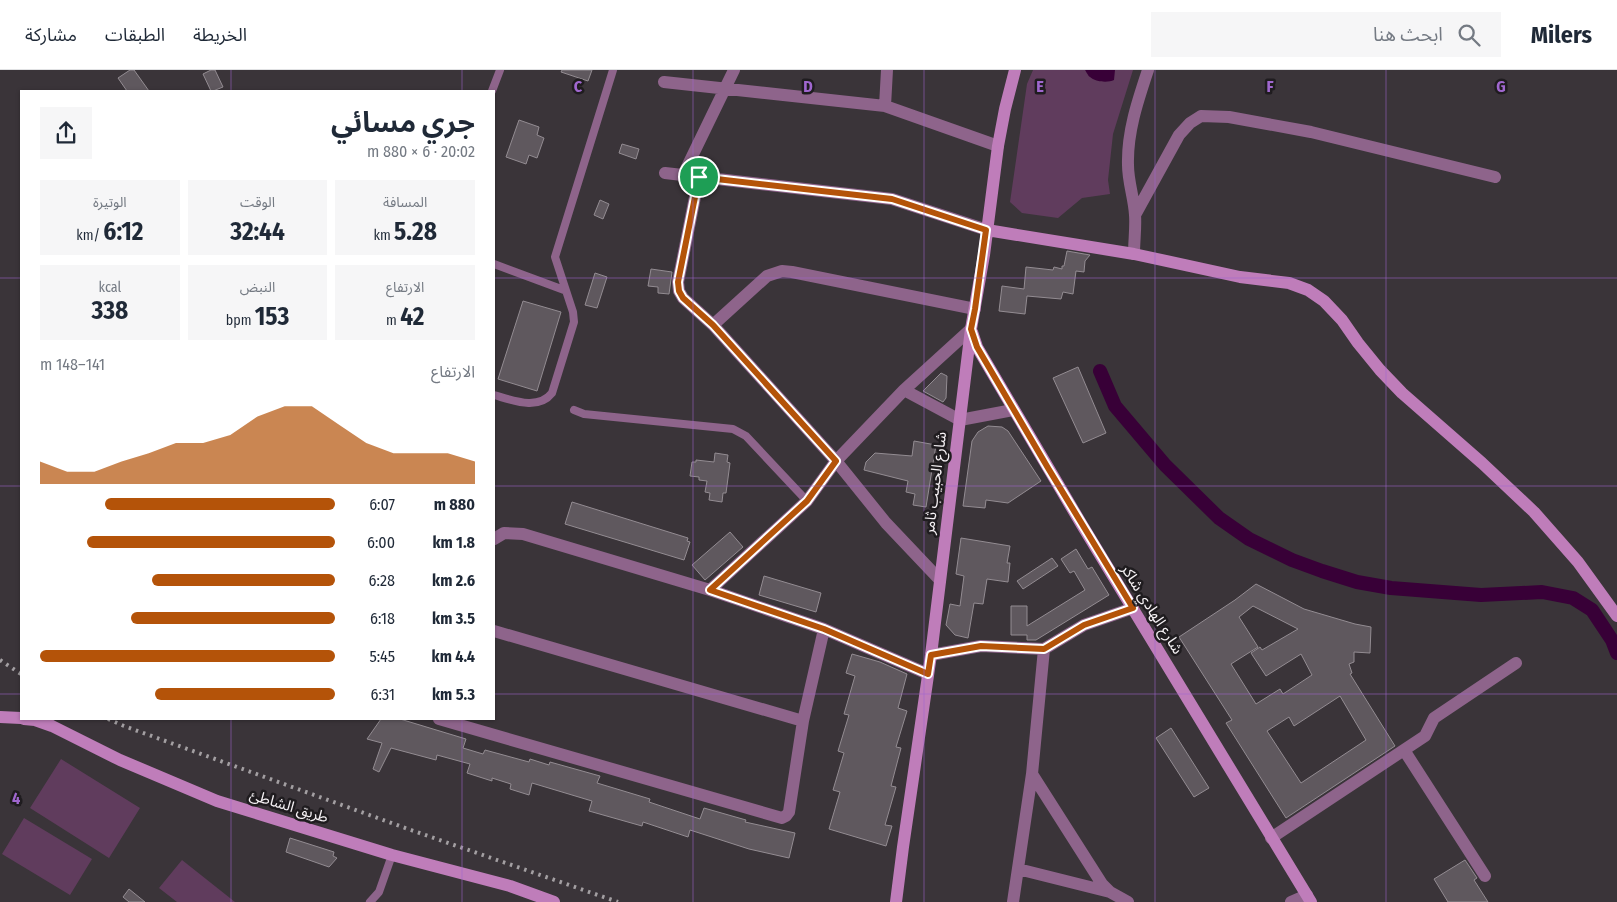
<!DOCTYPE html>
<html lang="ar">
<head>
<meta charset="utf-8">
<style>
	:root { --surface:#fff; --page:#f6f6f7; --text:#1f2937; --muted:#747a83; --line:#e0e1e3; --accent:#b45309 }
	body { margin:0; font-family:"Fira Sans Condensed","Noto Sans Arabic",sans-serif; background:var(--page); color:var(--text); direction:rtl; height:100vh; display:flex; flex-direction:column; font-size:19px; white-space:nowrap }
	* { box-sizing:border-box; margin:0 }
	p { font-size:16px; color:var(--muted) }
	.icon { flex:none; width:28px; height:28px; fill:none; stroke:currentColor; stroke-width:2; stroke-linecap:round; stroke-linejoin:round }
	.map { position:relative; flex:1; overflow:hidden; direction:ltr }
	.drawer { position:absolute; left:20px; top:20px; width:475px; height:630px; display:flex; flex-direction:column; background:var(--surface); border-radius:0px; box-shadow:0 1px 4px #0004; direction:rtl }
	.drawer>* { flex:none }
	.pin { position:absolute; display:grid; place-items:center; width:42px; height:42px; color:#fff; margin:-21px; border:2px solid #fff; border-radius:50%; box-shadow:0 1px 5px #0007 }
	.round { display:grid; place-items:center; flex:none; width:52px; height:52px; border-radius:0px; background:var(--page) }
	.headline { display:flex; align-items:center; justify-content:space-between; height:85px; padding:0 20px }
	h1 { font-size:28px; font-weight:700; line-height:38px }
	.figures { display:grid; grid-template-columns:repeat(3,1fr); gap:8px; height:85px; padding:5px 20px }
	.figures div { display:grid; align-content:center; border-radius:0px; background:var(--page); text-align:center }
	.figures b { font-size:25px; font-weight:700 }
	.figures small { font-size:14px; font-weight:400 }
	.figures p { font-size:14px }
	.chart { height:140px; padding:10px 20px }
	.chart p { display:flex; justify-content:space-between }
	.chart svg { width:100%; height:90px; margin-top:5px; fill:var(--accent); opacity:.7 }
	ul { padding:0 20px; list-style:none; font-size:16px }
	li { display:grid; grid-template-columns:80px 60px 1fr; align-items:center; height:38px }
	li i { height:12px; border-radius:6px; background:var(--accent) }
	header { display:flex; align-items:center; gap:30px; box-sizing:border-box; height:70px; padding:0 25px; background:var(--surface); border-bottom:1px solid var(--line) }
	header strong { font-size:24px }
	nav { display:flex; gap:28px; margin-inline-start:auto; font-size:18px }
	.search { width:350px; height:45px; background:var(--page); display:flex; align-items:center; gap:12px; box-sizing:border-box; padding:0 18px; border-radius:0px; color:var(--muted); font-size:19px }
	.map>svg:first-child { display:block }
	.green { fill:#603c5d }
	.water { fill:#380037 }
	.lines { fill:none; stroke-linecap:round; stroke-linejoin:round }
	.canal { stroke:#380037; stroke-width:14 }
	.building { fill:#5f585e; stroke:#938c92; fill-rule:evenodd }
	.lane { stroke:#8e648b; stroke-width:8 }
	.street { stroke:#8e648b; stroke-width:12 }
	.secondary { stroke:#bf7dba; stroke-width:12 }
	.rail { stroke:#a39fa2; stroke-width:4; stroke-dasharray:2.5 5; stroke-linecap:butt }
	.route-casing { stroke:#fff; stroke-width:10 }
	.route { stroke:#b45309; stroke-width:6 }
	.grid { fill:none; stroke:#a067cf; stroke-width:1; stroke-opacity:0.55 }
	.labels { text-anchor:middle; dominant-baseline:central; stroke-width:5; stroke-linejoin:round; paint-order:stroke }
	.street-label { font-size:15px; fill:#f6f2f5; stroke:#1f1c1f }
	.grid-label { font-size:16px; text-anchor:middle; font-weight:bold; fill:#a067cf; stroke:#1f1c1f; stroke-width:5; stroke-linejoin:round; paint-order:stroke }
</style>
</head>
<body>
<header>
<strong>Milers</strong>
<div class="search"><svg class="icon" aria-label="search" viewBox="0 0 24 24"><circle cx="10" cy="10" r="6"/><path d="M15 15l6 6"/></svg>ابحث هنا</div>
<nav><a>الخريطة</a><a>الطبقات</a><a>مشاركة</a></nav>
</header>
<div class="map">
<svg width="1617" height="832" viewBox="0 0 1617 832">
	<rect width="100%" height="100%" fill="#3a3439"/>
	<!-- green -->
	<path class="green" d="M 1033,0 L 1133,0 L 1113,64 L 1108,110 L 1110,124 L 1082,128 L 1058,148 L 1022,143 L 1010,132 L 1027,14 Z
		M 61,689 L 140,738 L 109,788 L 30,738 Z
		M 24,748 L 92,789 L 70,825 L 2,784 Z
		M 182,790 L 235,832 L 177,832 L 159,818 Z"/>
	<!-- water -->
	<path class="water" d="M 1085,0 L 1115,0 L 1114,10 C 1108,13 1095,12 1090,7 C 1088,6 1086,1 1085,0 Z"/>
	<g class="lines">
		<!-- canal -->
		<path class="canal" d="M 1100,301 L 1115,336 L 1165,395 L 1219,448 L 1249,469 L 1292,490 L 1322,501 L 1357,512 L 1391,518 L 1481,525 L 1542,522 L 1573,528 L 1592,540 L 1612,570 L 1617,583"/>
	</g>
	<!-- building -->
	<path class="building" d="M 130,0 L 134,0 L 149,21 L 127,21 L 118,8 Z
		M 211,0 L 215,0 L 223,17 L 213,21 L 211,21 L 203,4 Z
		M 562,0 L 592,0 L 588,11 L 561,2 Z
		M 519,50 L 539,57 L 537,65 L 544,68 L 537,88 L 529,85 L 526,94 L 506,87 Z
		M 622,74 L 639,79 L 636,89 L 619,83 Z
		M 600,130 L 609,134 L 603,149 L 594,145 Z
		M 1067,181 L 1090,185 L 1085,191 L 1084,202 L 1076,201 L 1073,224 L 1063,222 L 1061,229 L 1027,226 L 1025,244 L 999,241 L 1002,216 L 1024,219 L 1026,197 L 1053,200 L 1054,197 L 1062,199 L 1062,196 L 1064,196 Z
		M 651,199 L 672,202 L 669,224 L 658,223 L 658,217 L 648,216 Z
		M 595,203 L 607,207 L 597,238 L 585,235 Z
		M 523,231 L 561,242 L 537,321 L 498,309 Z
		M 1078,297 L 1106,363 L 1083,373 L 1053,308 Z
		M 941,303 L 947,306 L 946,328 L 943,332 L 923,321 Z
		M 988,356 L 1002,357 L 1008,361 L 1041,411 L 1008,433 L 986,430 L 985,438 L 963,436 L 972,371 L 978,362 Z
		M 914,371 L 936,375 L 926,437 L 913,435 L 915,424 L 906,422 L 908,411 L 864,400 L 866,392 L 875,383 L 912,386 Z
		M 715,383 L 728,385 L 727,392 L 730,393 L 726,423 L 723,423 L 722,432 L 709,430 L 710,423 L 705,422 L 707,411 L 699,410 L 699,407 L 690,406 L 692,392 L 696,392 L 696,390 L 714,392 Z
		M 572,432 L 688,468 L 687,471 L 690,472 L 684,490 L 565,454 Z
		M 730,462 L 743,477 L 705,510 L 692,495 Z
		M 961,468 L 1010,476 L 1007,493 L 1010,493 L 1008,512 L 987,509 L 983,534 L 974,533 L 968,568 L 955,565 L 946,555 L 950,534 L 960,536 L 964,506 L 956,504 Z
		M 1076,479 L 1088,499 L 1092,497 L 1109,525 L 1036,570 L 1027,570 L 1027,565 L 1011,565 L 1011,536 L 1027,536 L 1027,556 L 1085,520 L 1074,501 L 1070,503 L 1061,489 Z
		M 1052,488 L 1058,496 L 1023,519 L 1017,511 Z
		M 764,506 L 821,523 L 816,542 L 759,525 Z
		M 1256,514 L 1304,539 L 1355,554 L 1371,557 L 1370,583 L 1354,582 L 1354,592 L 1349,594 L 1352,603 L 1350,604 L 1395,676 L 1286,748 L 1226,653 L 1232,650 L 1179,567 L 1235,530 ZM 1253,536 L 1298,559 L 1262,580 L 1260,577 L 1251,583 L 1266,606 L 1301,584 L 1312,605 L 1283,624 L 1280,619 L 1256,634 L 1231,594 L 1258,577 L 1239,547 ZM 1340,626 L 1366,670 L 1301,713 L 1267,661 L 1289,647 L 1294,656 Z
		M 852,584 L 880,592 L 907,604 L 898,638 L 907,641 L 896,677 L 901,678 L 891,716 L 896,717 L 885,755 L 892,756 L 886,776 L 829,759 L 840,722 L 833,720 L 844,683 L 838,681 L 849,645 L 844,644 L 855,606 L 846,603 Z
		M 381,649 L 400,649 L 466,669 L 463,678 L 483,684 L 485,680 L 529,692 L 530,689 L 549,695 L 550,692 L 600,706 L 597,713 L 650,729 L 649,732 L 700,749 L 704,738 L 746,750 L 745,752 L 795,763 L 789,788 L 749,779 L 690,760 L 688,767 L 643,752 L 642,756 L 589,741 L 592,731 L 532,713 L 529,725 L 510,719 L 511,714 L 492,708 L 492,711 L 467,703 L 470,694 L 437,685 L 436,690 L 391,678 L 379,702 L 373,699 L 382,673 L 367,669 Z
		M 1171,658 L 1209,718 L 1194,727 L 1156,668 Z
		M 290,768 L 334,782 L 333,786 L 337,788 L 329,797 L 286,782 Z
		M 1465,790 L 1477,808 L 1474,810 L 1488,832 L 1448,832 L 1434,809 Z
		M 129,819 L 145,832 L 129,832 L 123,827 Z"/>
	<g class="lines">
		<!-- lane -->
		<path class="lane" d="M 492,21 L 500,0
			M 494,194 L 564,220
			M 494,325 C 512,330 538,341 552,323 L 574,252 L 573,242 L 555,187 L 613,0
			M 574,340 L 584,344 L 733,359 L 746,366 L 807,431
			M 370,832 L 379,822 L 392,785"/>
		<!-- street -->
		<path class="street" d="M 664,12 L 885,36 L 998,76
			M 885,36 L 887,0
			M 665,103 L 892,129 L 987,160
			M 683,105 L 734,0
			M 699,107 L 678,212 L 679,221 L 683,228 L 713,255 L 836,391 L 886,453 L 940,510
			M 1135,145 L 1179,65 L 1190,53 L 1201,46 L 1229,47 L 1311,62 L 1495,107
			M 1134,184 C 1134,171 1136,157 1135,145 C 1134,128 1128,112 1128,95 C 1127,62 1138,30 1148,0
			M 713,255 L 767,206 L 782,201 L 792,202 L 975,239
			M 904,320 L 960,350 L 1013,340
			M 494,469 L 504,463 L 523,464 L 710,520 L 824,559 L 928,604
			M 710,520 L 807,431 L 836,391 L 904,320 L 971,259
			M 494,561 L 803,651
			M 931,585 L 981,576 L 1044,579 L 1084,555 L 1133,538
			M 439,649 L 782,748 L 786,746 L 789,742 L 803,651 L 824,559
			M 1404,680 L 1485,806
			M 1032,704 L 1102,814 L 1110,822 L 1128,832
			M 1271,768 L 1425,666 L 1434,648 L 1516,593
			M 1018,799 L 1110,822
			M 1013,832 L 1032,704 L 1044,579
			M 1291,832 L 1307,825"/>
		<!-- secondary -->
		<path class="secondary" d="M 987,160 L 1134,184 L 1240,207 L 1289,213 L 1308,220 L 1324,231 L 1342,250 L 1358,273 L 1380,300 L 1402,323 L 1482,393 L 1534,442 L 1578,492 L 1617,546
			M 972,262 L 977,277 L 1082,455 L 1311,832
			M 0,647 L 21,648
			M 24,649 L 35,650 L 52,656 L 120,690 L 217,731 L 392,785 L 510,816 L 554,832
			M 896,832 L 903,777 L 931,585 L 971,259 L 984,185 L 998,76 L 1005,39 L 1015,0"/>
		<!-- rail -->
		<path class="rail" d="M 0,590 L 21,604
			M 108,649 L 124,656 L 408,759 L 618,832"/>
	</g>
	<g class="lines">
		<defs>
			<path id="route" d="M 699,107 L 892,129 L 986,160 L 975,239 L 971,259 L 977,277 L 1048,398 L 1133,538 L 1084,555 L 1044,579 L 981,576 L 931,585 L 928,604 L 824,559 L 710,520 L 807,431 L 836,391 L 713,255 L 683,228 L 679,221 L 678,212 Z"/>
		</defs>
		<!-- route casing -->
		<use href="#route" class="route-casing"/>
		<!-- route -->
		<use href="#route" class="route"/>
	</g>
	<!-- grid -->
	<path class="grid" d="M 231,0 L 231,21M 462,0 L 462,21M 693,0 L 693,832M 924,0 L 924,832M 1155,0 L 1155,832M 1386,0 L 1386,832M 0,208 L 21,208M 494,208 L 1617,208M 0,416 L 21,416M 494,416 L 1617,416M 0,624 L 21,624M 494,624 L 1617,624M 231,649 L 231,832M 462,649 L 462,832"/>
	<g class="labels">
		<!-- street labels -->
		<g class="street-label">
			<text transform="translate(935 413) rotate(-83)">شارع الحبيب ثامر</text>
			<text transform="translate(1152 539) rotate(58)">شارع الهادي شاكر</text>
			<text transform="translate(289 736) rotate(17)">طريق الشاطئ</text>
		</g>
	</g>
	<g class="grid-label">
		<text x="578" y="22">C</text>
		<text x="808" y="22">D</text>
		<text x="1040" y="22">E</text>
		<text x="1270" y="22">F</text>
		<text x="1501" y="22">G</text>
		<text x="16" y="734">4</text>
	</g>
</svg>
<div class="pin" style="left:699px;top:107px;background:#1e9e55"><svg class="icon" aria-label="arrive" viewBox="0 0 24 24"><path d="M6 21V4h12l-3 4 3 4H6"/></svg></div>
<section class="drawer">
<div class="headline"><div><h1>جري مسائي</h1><p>20:02 · 6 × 880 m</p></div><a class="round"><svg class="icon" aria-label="share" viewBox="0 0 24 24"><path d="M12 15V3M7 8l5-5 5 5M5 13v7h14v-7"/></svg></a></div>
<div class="figures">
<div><p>المسافة</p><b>5.28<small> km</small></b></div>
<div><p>الوقت</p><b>32:44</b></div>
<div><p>الوتيرة</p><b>6:12<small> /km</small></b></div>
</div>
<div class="figures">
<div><p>الارتفاع</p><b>42<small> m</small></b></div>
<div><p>النبض</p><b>153<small> bpm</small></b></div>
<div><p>kcal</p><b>338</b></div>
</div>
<div class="chart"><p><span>الارتفاع</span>141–148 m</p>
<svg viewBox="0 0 160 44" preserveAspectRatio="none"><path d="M0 44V33L10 38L20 38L30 33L40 29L50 24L60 24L70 20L80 11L90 6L100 6L110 15L120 24L130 29L140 29L150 29L160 33V44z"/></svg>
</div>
<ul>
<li><b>880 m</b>6:07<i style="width:78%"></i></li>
<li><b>1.8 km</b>6:00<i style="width:84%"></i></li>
<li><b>2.6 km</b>6:28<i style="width:62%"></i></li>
<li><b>3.5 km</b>6:18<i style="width:69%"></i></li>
<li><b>4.4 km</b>5:45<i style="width:100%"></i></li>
<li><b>5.3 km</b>6:31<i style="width:61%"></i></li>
</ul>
</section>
</div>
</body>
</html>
